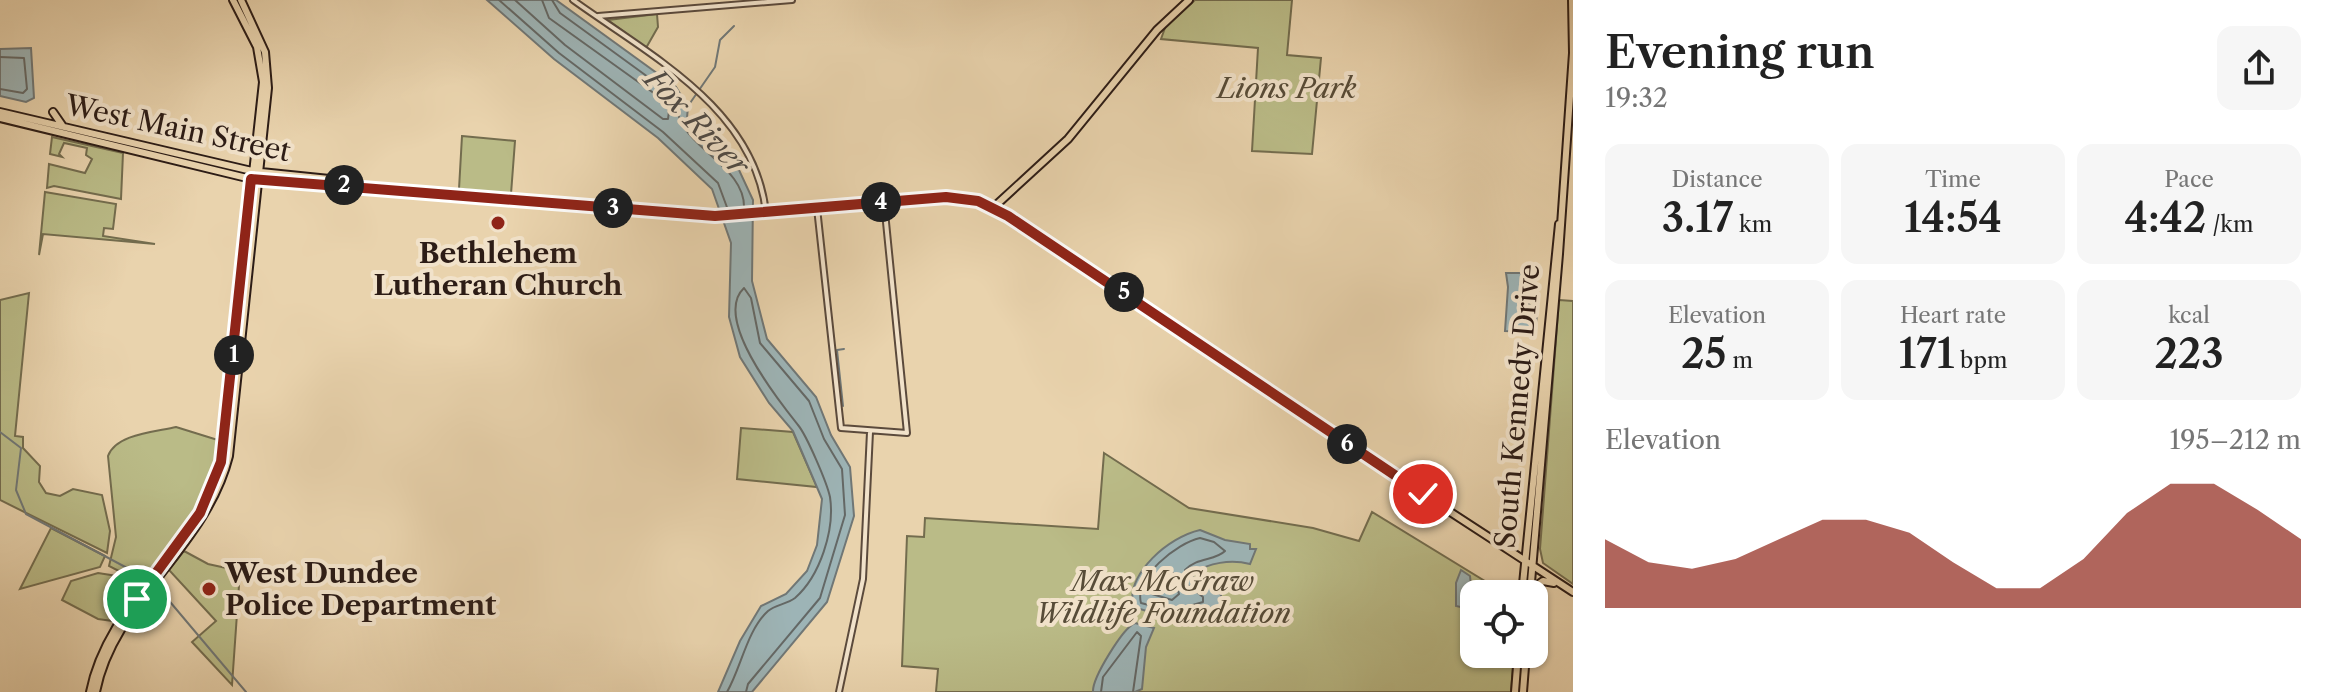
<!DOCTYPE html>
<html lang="en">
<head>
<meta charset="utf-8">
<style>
	:root { --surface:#fff; --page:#f6f6f6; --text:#222; --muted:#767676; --accent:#8f2418 }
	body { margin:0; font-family:"Libre Caslon Text",serif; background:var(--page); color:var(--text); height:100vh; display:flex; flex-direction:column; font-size:30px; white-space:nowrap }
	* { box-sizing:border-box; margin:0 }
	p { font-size:26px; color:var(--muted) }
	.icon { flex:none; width:44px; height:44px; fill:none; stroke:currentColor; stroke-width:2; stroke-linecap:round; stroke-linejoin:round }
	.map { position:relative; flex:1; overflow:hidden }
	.panel { display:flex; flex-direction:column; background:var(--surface); width:760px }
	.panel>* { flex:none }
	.buttons { position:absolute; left:1460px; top:580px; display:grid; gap:16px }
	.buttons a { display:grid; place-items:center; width:88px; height:88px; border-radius:16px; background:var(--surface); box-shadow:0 2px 6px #0004; font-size:40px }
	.pin { position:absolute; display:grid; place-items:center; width:68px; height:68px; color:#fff; margin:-34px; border:4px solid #fff; border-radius:50%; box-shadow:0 2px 8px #0007 }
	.km { position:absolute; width:40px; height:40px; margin:-20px; border-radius:50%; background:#222; color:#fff; font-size:22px; line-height:40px; text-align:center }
	.round { display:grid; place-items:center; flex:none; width:84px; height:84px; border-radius:16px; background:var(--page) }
	.headline { display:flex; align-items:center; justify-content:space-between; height:136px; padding:0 32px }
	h1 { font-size:44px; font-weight:600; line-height:60px }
	.metrics { display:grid; grid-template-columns:repeat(3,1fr); gap:12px; height:136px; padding:8px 32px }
	.metrics div { display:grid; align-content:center; border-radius:16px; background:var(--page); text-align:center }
	.metrics b { font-size:40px; font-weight:600 }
	.metrics small { font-size:22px; font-weight:400 }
	.metrics p { font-size:22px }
	.chart { height:224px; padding:16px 32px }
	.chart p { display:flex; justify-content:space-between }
	.chart svg { width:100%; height:144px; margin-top:8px; fill:var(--accent); opacity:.7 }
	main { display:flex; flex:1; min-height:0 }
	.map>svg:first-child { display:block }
	.green { fill:#babb87; stroke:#736c4e; stroke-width:2 }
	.water { fill:#9db4b6; stroke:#707776; stroke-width:2 }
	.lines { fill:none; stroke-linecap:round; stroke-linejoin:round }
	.shore { stroke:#646866; stroke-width:2 }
	.stream { stroke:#707776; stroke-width:2 }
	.tertiary-casing { stroke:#5b4a3c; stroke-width:8 }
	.primary-casing { stroke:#2c1c16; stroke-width:10 }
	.tertiary { stroke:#f1e2ca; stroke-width:4 }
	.primary { stroke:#e9d3ad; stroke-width:6 }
	.route-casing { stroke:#fff; stroke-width:16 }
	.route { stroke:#8f2418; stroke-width:10 }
	.poi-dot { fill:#8f2418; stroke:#f1e2ca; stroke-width:3 }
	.labels { text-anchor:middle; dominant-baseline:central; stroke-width:8; stroke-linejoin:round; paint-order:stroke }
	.park-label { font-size:28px; font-style:italic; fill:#574c38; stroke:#f1e2ca }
	.street-label { font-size:28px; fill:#2c1c16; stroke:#f1e2ca }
	.poi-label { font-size:28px; font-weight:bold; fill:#2c1c16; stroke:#f1e2ca }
	.water-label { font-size:30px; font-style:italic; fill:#4e4a46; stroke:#f1e2ca }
</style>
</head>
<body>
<main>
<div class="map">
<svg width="1573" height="692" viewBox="0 0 1573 692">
	<rect width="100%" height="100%" fill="#e9d3ad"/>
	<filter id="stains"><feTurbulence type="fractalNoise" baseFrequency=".0025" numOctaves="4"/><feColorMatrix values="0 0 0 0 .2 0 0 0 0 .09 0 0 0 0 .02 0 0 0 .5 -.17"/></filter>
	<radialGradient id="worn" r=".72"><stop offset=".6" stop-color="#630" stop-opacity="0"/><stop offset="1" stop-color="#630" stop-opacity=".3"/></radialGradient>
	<!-- green -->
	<path class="green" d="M 1195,0 L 1292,0 L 1287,55 L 1321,58 L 1312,154 L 1252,151 L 1258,48 L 1161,39 L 1166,25 Z
		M 657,14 L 658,27 L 646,48 L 608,20 Z
		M 462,136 L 515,141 L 511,194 L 459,189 Z
		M 52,137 L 123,153 L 121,199 L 54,186 L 47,188 L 49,164 L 85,173 L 92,159 L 86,155 L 87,148 L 64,143 L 59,154 L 62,157 L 50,154 Z
		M 45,192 L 116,204 L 113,229 L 104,228 L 103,236 L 155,244 L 43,234 L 39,255 Z
		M 29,293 L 15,436 L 23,437 L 23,448 L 40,466 L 39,482 L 46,493 L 60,496 L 73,489 L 102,495 L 110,531 L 107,553 L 0,500 L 0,300 Z
		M 1559,300 L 1573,301 L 1573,584 L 1543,563 L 1540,549 Z
		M 176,427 L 221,441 L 219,461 L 201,506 L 142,583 L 109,566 L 116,537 L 108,456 C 116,434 155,432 176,427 Z
		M 741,428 L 793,432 L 817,487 L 737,479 Z
		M 1104,453 L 1189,508 L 1313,528 L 1359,541 L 1372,512 L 1506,594 L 1474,594 L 1474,654 L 1514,654 L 1511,692 L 936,692 L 938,669 L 902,666 L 907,536 L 924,537 L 925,518 L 1098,529 Z
		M 51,528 L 105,556 L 100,567 L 20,589 Z
		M 184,551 L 208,564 L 240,571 L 232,685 L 192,642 L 216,621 L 169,570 Z
		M 98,573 L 117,576 L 138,592 L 112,621 L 98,619 L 62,600 L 71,581 Z"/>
	<!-- water -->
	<path class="water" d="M 487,0 L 556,0 L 676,87 L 688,107 L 687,118 L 730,166 L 739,170 L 753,200 L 752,281 L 767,339 L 816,397 L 831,435 L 850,467 L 854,516 L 827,602 L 752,692 L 718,692 L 740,641 L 761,606 L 786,594 L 807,571 L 817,545 L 822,499 L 793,431 L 769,403 L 740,357 L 729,317 L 731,243 L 712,189 L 658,138 L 554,59 Z
		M 31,48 L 34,98 L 26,102 L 0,96 L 0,49 Z
		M 1506,273 L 1520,273 L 1529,279 L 1528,303 L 1537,314 L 1535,332 L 1505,331 L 1508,287 Z
		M 1200,530 L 1225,540 L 1250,544 L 1250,549 L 1256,549 L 1250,564 C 1230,559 1209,563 1193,573 L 1194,583 L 1216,589 L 1221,595 L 1220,608 L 1174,619 L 1133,607 C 1126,573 1169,537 1200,530 Z
		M 1461,570 L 1470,576 L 1471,586 L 1489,594 L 1474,594 L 1474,610 L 1456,606 L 1456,583 Z
		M 1135,623 L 1154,628 L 1146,647 L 1142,689 L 1135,692 L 1093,692 C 1092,678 1123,628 1135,623 Z"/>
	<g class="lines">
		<!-- shore -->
		<path class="shore" d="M 499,0 L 559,53 L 663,132 L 718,183 L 728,210
			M 515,0 L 565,45 L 663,119 L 668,119 L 669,111 L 662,99 L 549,18 L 542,0
			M 552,0 L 560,13 L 670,93 C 679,106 676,112 681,122 C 697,153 746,171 744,209
			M 0,57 L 24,58 L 27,89 L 23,93 L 0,89
			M 1200,538 L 1214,542 L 1225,551 C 1215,561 1197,557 1185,570 L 1185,583 L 1203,597 L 1203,602 L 1172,611 L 1141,603 C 1134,577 1177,543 1200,538 Z
			M 1167,572 L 1173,573 L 1179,594 L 1172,600 L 1152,594 L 1156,583 Z
			M 727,692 C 741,668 747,630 768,611 C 775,605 787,604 795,598 C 820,576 835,530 830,497 C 827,483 807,436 798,425 C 779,401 712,318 744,288 L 751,298 L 760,343 L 809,401 L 824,439 L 842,469 L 845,515 L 820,598 L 748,684 L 746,692
			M 1101,692 L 1103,677 L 1137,632 L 1141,636 L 1133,692"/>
		<!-- stream -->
		<path class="stream" d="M 688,106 L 715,67 L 720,40 L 734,26
			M 843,406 L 837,350 L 844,349
			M 0,432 L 21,448 L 16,490 L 26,514 L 144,577
			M 160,590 L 246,692"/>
		<defs>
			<path id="tertiary" d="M 573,0 C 649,55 755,108 766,213
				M 598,16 L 792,0
				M 817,208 L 841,428 L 907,433 L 884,202
				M 839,692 L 863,579 L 870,432"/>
			<path id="primary" d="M 0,112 L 252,171 L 349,181
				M 53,112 L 62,125
				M 0,118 L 251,179 L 715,216 L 946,197 L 978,201 L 1008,216 L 1317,425 L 1573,592
				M 994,207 L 1068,139 L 1157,30 L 1189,0
				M 1532,589 L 1543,581 L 1554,583
				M 1522,594 L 1559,224
				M 1530,594 L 1559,254 L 1573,53 L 1572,0
				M 90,692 C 108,600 200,547 222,455 L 263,82 L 257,47 L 233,0
				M 96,692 C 113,602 206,548 229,456 L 268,88 L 265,52 L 241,0
				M 1515,692 L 1518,654
				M 1523,692 L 1526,654"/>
		</defs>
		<!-- tertiary casing -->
		<use href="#tertiary" class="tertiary-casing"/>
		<!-- primary casing -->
		<use href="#primary" class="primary-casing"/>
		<!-- tertiary -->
		<use href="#tertiary" class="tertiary"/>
		<!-- primary -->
		<use href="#primary" class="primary"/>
	</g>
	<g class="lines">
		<defs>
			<path id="route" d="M 137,599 L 200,513 L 221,462 L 251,179 L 715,216 L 946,197 L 978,201 L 1008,216 L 1423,494"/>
		</defs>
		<!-- route casing -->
		<use href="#route" class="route-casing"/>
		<!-- route -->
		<use href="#route" class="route"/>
	</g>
	<!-- markers -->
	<g class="poi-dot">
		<circle cx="498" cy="223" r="8"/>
		<circle cx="209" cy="589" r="8"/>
	</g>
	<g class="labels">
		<!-- park labels -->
		<g class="park-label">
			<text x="1287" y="88">Lions Park</text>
			<text x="1163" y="581">Max McGraw<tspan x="1163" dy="32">Wildlife Foundation</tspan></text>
		</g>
		<!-- street labels -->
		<g class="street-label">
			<text transform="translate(178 128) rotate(12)">West Main Street</text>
			<text transform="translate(1517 406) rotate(-85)">South Kennedy Drive</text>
		</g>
		<!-- poi labels -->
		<g class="poi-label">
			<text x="498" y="253">Bethlehem<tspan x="498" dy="32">Lutheran Church</tspan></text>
			<text x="225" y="573" text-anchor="start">West Dundee<tspan x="225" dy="32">Police Department</tspan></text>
		</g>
		<!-- water labels -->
		<g class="water-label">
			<text transform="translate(697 122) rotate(46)">Fox River</text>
		</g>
	</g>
	<rect width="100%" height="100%" filter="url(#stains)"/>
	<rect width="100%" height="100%" fill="url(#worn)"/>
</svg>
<div class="buttons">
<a><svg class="icon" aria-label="locate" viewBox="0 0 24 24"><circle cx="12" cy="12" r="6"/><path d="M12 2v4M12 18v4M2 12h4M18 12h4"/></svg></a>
</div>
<div class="pin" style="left:137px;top:599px;background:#1e9e55"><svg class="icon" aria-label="arrive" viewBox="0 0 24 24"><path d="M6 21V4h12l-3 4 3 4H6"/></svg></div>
<div class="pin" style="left:1423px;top:494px;background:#d93025"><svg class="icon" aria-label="check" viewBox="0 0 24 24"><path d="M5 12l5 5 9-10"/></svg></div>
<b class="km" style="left:234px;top:355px">1</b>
<b class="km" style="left:344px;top:185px">2</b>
<b class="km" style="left:613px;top:208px">3</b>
<b class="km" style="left:881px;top:202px">4</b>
<b class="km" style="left:1124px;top:292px">5</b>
<b class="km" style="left:1347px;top:444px">6</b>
</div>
<section class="panel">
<div class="headline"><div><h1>Evening run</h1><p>19:32</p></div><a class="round"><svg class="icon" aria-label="share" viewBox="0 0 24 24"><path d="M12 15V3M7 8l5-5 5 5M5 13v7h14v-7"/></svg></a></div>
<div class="metrics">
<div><p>Distance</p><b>3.17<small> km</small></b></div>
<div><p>Time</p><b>14:54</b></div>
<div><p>Pace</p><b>4:42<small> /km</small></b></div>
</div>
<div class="metrics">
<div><p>Elevation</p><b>25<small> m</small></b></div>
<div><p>Heart rate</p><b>171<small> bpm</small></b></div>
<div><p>kcal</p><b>223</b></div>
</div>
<div class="chart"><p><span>Elevation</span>195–212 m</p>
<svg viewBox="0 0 160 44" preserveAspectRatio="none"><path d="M0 44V23L10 30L20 32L30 29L40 23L50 17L60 17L70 21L80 30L90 38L100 38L110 29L120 15L130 6L140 6L150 14L160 23V44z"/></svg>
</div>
</section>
</main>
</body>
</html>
